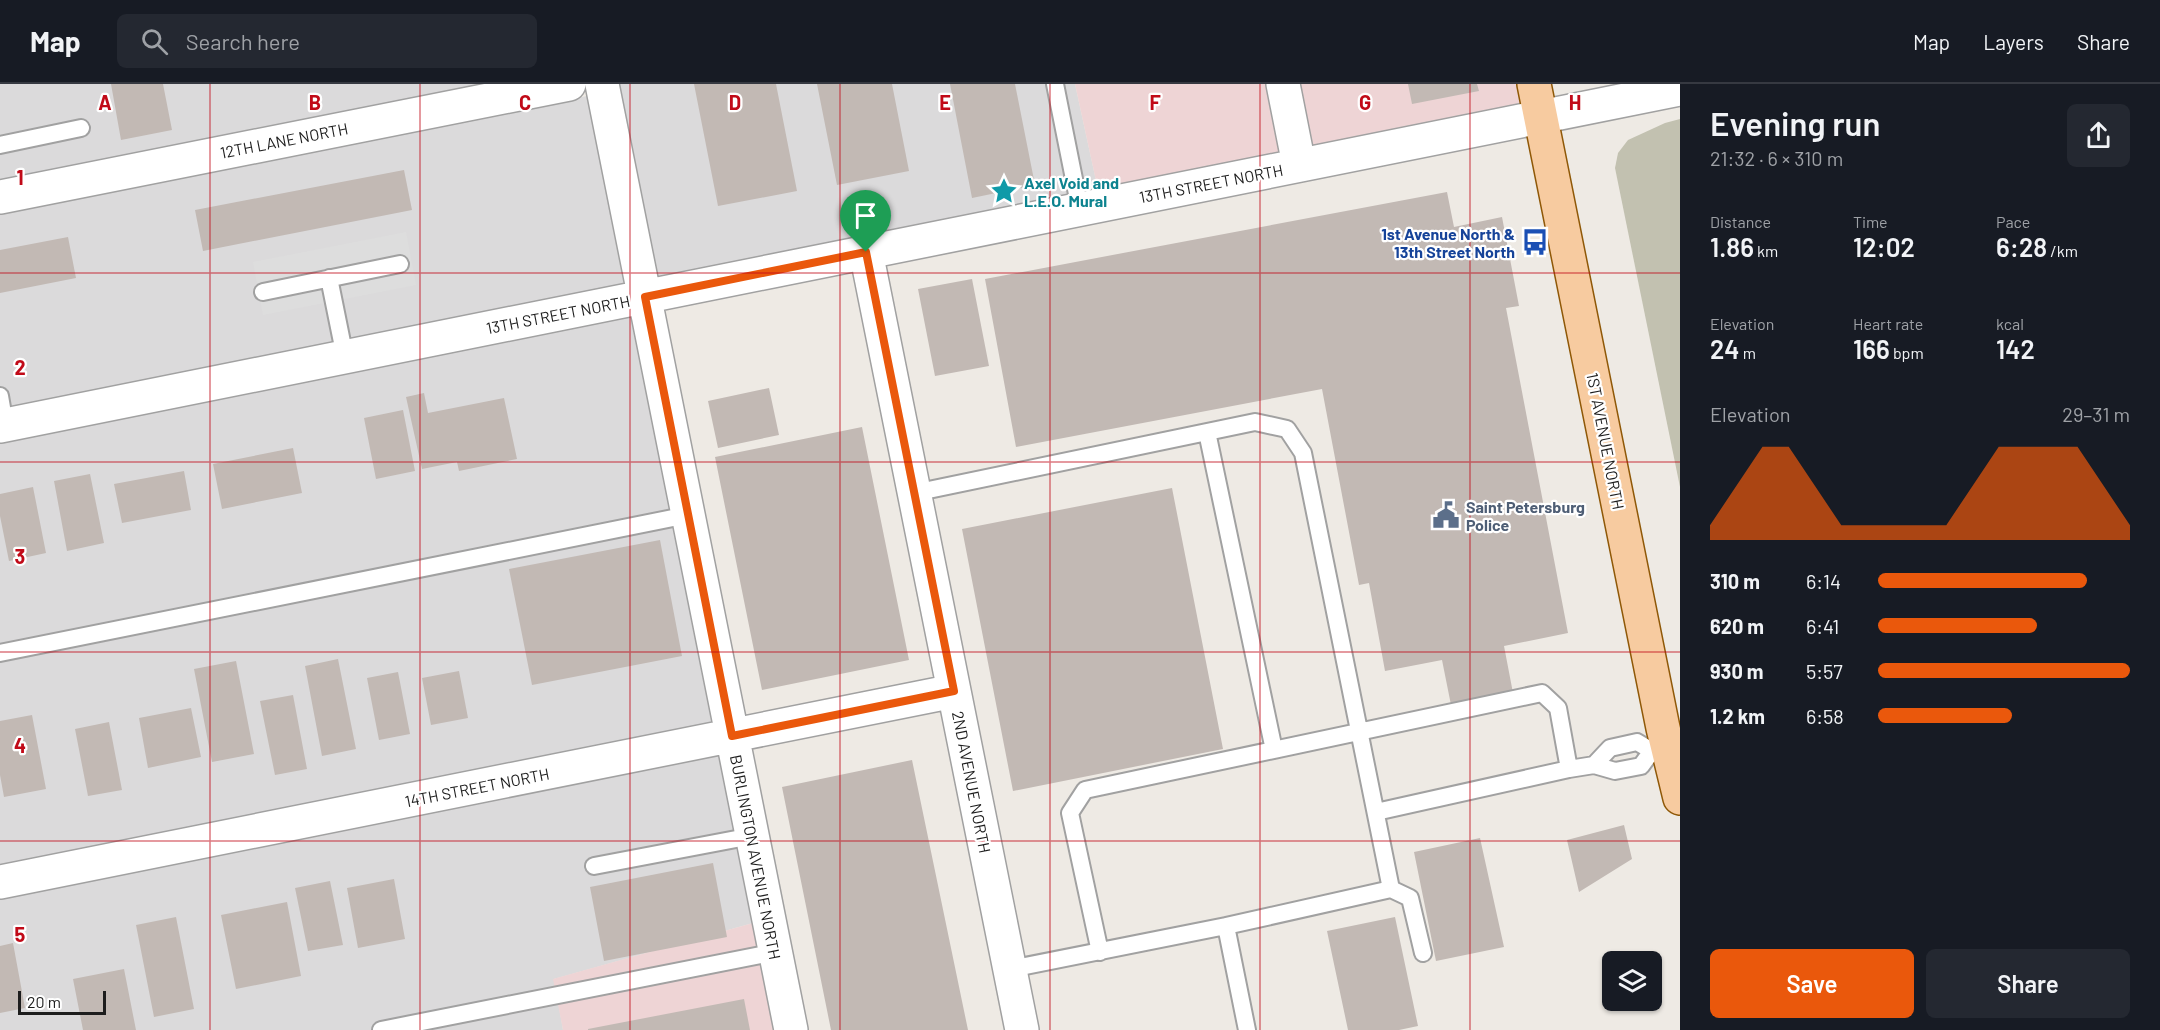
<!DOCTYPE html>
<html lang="en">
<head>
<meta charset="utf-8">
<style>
	:root { --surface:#171b24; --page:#242831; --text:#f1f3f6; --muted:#9ea1a6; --line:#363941; --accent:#ea580c }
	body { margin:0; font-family:Barlow,sans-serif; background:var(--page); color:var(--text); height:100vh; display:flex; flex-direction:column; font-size:22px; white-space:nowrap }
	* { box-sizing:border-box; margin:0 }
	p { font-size:20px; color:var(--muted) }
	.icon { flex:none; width:33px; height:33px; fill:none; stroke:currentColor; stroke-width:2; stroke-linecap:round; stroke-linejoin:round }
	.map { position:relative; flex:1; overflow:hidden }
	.details { display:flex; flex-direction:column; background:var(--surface); width:480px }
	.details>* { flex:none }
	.tools { position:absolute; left:1602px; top:867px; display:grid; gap:12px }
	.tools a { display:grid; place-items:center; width:60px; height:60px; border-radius:9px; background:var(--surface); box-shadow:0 2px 4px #0004; font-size:30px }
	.scale { position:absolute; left:18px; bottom:15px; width:88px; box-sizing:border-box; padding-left:6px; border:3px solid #1d1d1d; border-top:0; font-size:16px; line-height:21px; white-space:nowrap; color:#1d1d1d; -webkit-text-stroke:4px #fff; paint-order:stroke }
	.pin { position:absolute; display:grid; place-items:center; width:51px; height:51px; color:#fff; margin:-62px -26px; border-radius:50% 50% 50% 0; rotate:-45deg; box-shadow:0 0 6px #0007 }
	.pin .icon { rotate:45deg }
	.round { display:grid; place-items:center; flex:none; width:63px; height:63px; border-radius:9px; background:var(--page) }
	.overview { display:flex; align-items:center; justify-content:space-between; height:102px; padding:0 30px }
	h1 { font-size:33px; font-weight:600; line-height:45px }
	.metrics { display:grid; grid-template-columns:repeat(3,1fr); gap:9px; height:102px; padding:6px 30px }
	.metrics div { display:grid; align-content:center }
	.metrics b { font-size:26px; font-weight:600 }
	.metrics small { font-size:16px; font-weight:400 }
	.metrics p { font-size:16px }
	.chart { height:168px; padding:12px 30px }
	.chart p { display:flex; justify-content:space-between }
	.chart svg { width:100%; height:108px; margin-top:6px; fill:var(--accent); opacity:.7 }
	.primary-button { display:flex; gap:12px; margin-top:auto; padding:12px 30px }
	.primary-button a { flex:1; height:69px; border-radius:9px; background:var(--accent); color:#fff; font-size:24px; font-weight:600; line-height:69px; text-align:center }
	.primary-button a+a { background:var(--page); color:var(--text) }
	ul { padding:0 30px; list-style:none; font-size:20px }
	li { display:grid; grid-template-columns:96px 72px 1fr; align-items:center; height:45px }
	li i { height:15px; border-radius:8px; background:var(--accent) }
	header { display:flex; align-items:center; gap:36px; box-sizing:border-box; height:84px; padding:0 30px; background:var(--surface); border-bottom:2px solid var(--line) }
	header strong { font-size:28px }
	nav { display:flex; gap:33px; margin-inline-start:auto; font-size:21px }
	.search { width:420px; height:54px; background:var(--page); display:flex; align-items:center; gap:15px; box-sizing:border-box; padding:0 21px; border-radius:9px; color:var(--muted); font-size:22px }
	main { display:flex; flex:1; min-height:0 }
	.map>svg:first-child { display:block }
	.residential { fill:#dbdadb }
	.commercial { fill:#eed4d5 }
	.construction { fill:#c2c1b0 }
	.parking { fill:#ddd }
	.building { fill:#c2b9b4 }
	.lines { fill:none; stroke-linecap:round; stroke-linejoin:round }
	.service-casing { stroke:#a1a1a1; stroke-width:20 }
	.minor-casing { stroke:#a1a1a1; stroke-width:36 }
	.primary-casing { stroke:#8f5807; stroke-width:36 }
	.service { stroke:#fff; stroke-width:16 }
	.minor { stroke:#fff; stroke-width:33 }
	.primary { stroke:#f7cba0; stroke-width:33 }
	.route-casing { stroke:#fff; stroke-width:12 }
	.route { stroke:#ea580c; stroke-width:8 }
	.grid { fill:none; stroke:#c10a18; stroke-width:1.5; stroke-opacity:0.55 }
	.labels { text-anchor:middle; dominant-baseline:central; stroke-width:4.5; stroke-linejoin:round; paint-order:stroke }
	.street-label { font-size:16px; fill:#1d1d1d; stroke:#fff }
	.culture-label { font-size:16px; font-weight:bold; fill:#0d838f; stroke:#fff; text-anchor:start }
	.transit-label { font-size:16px; font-weight:bold; fill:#164399; stroke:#fff; text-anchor:end }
	.service-label { font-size:16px; font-weight:bold; fill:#4e5e75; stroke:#fff; text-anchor:start }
	.grid-label { font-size:20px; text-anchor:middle; font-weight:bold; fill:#c10a18; stroke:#fff; stroke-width:4.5; stroke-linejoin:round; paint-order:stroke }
</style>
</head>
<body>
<header>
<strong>Map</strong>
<div class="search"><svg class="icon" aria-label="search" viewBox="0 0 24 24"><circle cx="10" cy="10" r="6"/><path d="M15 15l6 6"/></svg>Search here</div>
<nav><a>Map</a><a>Layers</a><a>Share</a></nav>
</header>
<main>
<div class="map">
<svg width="1680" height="946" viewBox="0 0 1680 946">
	<rect width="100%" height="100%" fill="#eeeae4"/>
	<!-- residential -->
	<path class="residential" d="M 0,0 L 491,0 L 0,98 Z
		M 619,0 L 1075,0 L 1098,106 L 658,195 Z
		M 587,12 L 624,201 L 0,326 L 0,129 Z
		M 631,231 L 712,640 L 0,782 L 0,357 Z
		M 719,670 L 753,839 L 554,895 L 563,946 L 0,946 L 0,814 Z"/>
	<!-- commercial -->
	<path class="commercial" d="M 1075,0 L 1265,0 L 1279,70 L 1098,106 Z
		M 1300,0 L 1517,0 L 1521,22 L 1312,63 Z
		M 753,839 L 774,946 L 563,946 L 553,895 Z"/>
	<!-- construction -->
	<path class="construction" d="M 1680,35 L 1680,403 L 1615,84 L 1618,69 L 1628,56 L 1665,39 Z"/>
	<!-- parking -->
	<path class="parking" d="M 406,148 L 416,201 L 263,231 L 253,178 Z"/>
	<!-- building -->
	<path class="building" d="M 111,0 L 163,0 L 172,46 L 121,56 Z
		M 694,0 L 776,0 L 797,107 L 718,122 Z
		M 817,0 L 892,0 L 909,87 L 837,101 Z
		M 950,0 L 1015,0 L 1035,101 L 972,114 Z
		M 1408,0 L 1477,0 L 1479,7 L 1412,20 Z
		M 404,86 L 412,126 L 203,167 L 195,126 Z
		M 1447,108 L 1454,143 L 1502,133 L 1519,222 L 1506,224 L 1568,549 L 1504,562 L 1513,609 L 1451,621 L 1442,576 L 1385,587 L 1369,499 L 1359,501 L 1322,305 L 1016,363 L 985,195 Z
		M 68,153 L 76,194 L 0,209 L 0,166 Z
		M 972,195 L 989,282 L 935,292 L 918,205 Z
		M 769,304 L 779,351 L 718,364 L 708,317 Z
		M 424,309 L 428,329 L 504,314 L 517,375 L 459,387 L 457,378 L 422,385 L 406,313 Z
		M 403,326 L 415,387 L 376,395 L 364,334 Z
		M 862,343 L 909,576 L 762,606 L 715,373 Z
		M 293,364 L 302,409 L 222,425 L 213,380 Z
		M 184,387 L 191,426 L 122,439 L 114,400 Z
		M 90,390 L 104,459 L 67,467 L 54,397 Z
		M 33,403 L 46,469 L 9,477 L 0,432 L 0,410 Z
		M 1172,404 L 1223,665 L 1013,707 L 962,445 Z
		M 660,456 L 682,572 L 532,601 L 509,485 Z
		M 338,575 L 356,665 L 322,672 L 305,582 Z
		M 236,577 L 254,670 L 212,678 L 194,585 Z
		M 459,587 L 468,634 L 431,641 L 422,594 Z
		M 398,588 L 410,650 L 379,656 L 367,594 Z
		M 293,611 L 307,685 L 275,691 L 260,617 Z
		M 191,624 L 201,673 L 148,684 L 139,634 Z
		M 32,631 L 46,705 L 4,713 L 0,691 L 0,637 Z
		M 109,638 L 122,706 L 88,712 L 75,645 Z
		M 912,676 L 968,946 L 831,946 L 782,703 Z
		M 1624,741 L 1632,775 L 1579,808 L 1567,756 Z
		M 1480,754 L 1504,863 L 1436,877 L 1414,768 Z
		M 713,779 L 727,853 L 604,877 L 590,803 Z
		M 394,795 L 405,855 L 358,864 L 347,804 Z
		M 330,797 L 343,861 L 308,867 L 295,804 Z
		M 287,818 L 301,892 L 236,905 L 221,831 Z
		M 176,833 L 194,925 L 154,933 L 136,841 Z
		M 1395,833 L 1418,942 L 1399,946 L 1348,946 L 1327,847 Z
		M 13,859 L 25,924 L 0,929 L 0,862 Z
		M 124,885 L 136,946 L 83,946 L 73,895 Z
		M 744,915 L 750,946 L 588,946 L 588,945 Z"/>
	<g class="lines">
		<defs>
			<path id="service" d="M 1055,0 L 1080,125
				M 0,61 L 81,44
				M 329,194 L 345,273
				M 263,208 L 400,180
				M 0,312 L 5,341
				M 1207,348 L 1274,666
				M 914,409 L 1255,338 L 1287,345 L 1303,369 L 1391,805
				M 0,569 L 688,431
				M 1569,685 L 1594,681 L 1615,687 L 1641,682 L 1652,667 L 1637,658 L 1610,664 L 1594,681
				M 594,782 L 752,752
				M 1226,842 L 1391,805 L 1410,814 L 1423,869
				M 1100,868 L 1070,729 L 1085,706 L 1542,609 L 1558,624 L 1569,685 L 1376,728
				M 1010,885 L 1226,842 L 1247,946
				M 381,946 L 776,868"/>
			<path id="minor" d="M 602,0 L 791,946
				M 1283,0 L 1299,81
				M 0,113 L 569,0
				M 866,168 L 1022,946
				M 0,342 L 1680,5
				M 0,798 L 954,607"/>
			<path id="primary" d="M 1534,0 L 1663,644 L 1680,714"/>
		</defs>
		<!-- service casing -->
		<use href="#service" class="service-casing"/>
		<!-- minor casing -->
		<use href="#minor" class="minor-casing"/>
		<!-- primary casing -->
		<use href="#primary" class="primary-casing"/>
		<!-- service -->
		<use href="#service" class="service"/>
		<!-- minor -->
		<use href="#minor" class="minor"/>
		<!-- primary -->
		<use href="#primary" class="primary"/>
	</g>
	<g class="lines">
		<defs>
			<path id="route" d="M 866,168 L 954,607 L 732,652 L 645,213 Z"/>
		</defs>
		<!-- route casing -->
		<use href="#route" class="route-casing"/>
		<!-- route -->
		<use href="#route" class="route"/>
	</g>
	<!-- grid -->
	<path class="grid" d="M 210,0 L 210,946M 420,0 L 420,946M 630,0 L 630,946M 840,0 L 840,946M 1050,0 L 1050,946M 1260,0 L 1260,946M 1470,0 L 1470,946M 0,189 L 1680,189M 0,378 L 1680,378M 0,568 L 1680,568M 0,757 L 1680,757"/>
	<!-- icons -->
	<defs>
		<symbol id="sight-bare" viewBox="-9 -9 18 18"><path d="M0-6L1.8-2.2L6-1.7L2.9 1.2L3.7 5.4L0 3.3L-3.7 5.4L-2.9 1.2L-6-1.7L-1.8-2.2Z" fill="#0f9aa8" stroke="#fff" stroke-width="2.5" paint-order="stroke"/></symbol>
		<symbol id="bus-bare" viewBox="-9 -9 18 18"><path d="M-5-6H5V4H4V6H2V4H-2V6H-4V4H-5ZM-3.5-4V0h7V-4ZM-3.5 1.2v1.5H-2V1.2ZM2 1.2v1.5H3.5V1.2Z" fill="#1a4fb4" stroke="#fff" stroke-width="2.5" paint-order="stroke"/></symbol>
		<symbol id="civic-bare" viewBox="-9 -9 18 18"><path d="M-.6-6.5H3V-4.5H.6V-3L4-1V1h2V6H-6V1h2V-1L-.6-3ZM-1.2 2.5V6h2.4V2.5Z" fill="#5c6f8a" stroke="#fff" stroke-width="2.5" paint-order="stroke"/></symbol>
	</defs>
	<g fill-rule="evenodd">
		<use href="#sight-bare" x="985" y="88" width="38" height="38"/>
		<use href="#bus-bare" x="1516" y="139" width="38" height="38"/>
		<use href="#civic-bare" x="1427" y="412" width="38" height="38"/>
	</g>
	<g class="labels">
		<!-- street labels -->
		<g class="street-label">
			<text transform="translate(284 56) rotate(-11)">12TH LANE NORTH</text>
			<text transform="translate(1211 99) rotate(-11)">13TH STREET NORTH</text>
			<text transform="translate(558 230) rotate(-11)">13TH STREET NORTH</text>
			<text transform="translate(1606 357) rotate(79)">1ST AVENUE NORTH</text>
			<text transform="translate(972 698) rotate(79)">2ND AVENUE NORTH</text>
			<text transform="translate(477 703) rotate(-11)">14TH STREET NORTH</text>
			<text transform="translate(756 773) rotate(79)">BURLINGTON AVENUE NORTH</text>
		</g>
		<!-- culture labels -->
		<g class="culture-label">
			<text x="1024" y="98">Axel Void and<tspan x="1024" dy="18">L.E.O. Mural</tspan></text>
		</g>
		<!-- transit labels -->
		<g class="transit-label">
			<text x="1515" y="149">1st Avenue North &amp;<tspan x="1515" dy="18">13th Street North</tspan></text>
		</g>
		<!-- service labels -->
		<g class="service-label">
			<text x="1466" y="422">Saint Petersburg<tspan x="1466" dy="18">Police</tspan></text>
		</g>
	</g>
	<g class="grid-label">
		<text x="105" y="26">A</text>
		<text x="315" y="26">B</text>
		<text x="525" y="26">C</text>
		<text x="735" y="26">D</text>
		<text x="945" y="26">E</text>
		<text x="1155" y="26">F</text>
		<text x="1365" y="26">G</text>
		<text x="1575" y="26">H</text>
		<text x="20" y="101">1</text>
		<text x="20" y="291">2</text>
		<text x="20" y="480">3</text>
		<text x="20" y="669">4</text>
		<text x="20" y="858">5</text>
	</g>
</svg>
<div class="tools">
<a><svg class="icon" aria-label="layers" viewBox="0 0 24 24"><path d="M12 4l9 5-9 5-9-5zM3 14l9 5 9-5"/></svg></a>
</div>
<div class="scale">20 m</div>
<div class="pin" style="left:866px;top:168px;background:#1e9e55"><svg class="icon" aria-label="arrive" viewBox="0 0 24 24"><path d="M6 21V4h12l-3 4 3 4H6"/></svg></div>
</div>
<section class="details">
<div class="overview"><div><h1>Evening run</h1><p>21:32 · 6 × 310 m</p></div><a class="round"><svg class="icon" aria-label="share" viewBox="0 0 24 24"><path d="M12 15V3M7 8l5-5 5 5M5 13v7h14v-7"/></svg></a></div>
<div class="metrics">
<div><p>Distance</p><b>1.86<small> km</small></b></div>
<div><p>Time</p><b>12:02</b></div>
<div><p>Pace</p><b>6:28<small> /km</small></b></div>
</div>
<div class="metrics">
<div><p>Elevation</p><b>24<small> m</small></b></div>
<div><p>Heart rate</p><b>166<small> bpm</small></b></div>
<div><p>kcal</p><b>142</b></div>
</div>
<div class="chart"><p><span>Elevation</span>29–31 m</p>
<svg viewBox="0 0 160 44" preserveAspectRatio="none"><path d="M0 44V38L10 22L20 6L30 6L40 22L50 38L60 38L70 38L80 38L90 38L100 22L110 6L120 6L130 6L140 6L150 22L160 38V44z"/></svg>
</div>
<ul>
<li><b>310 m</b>6:14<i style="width:83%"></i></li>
<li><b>620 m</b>6:41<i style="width:63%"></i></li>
<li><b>930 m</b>5:57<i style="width:100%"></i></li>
<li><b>1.2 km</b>6:58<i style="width:53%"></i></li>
</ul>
<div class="primary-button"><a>Save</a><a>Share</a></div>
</section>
</main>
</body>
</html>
